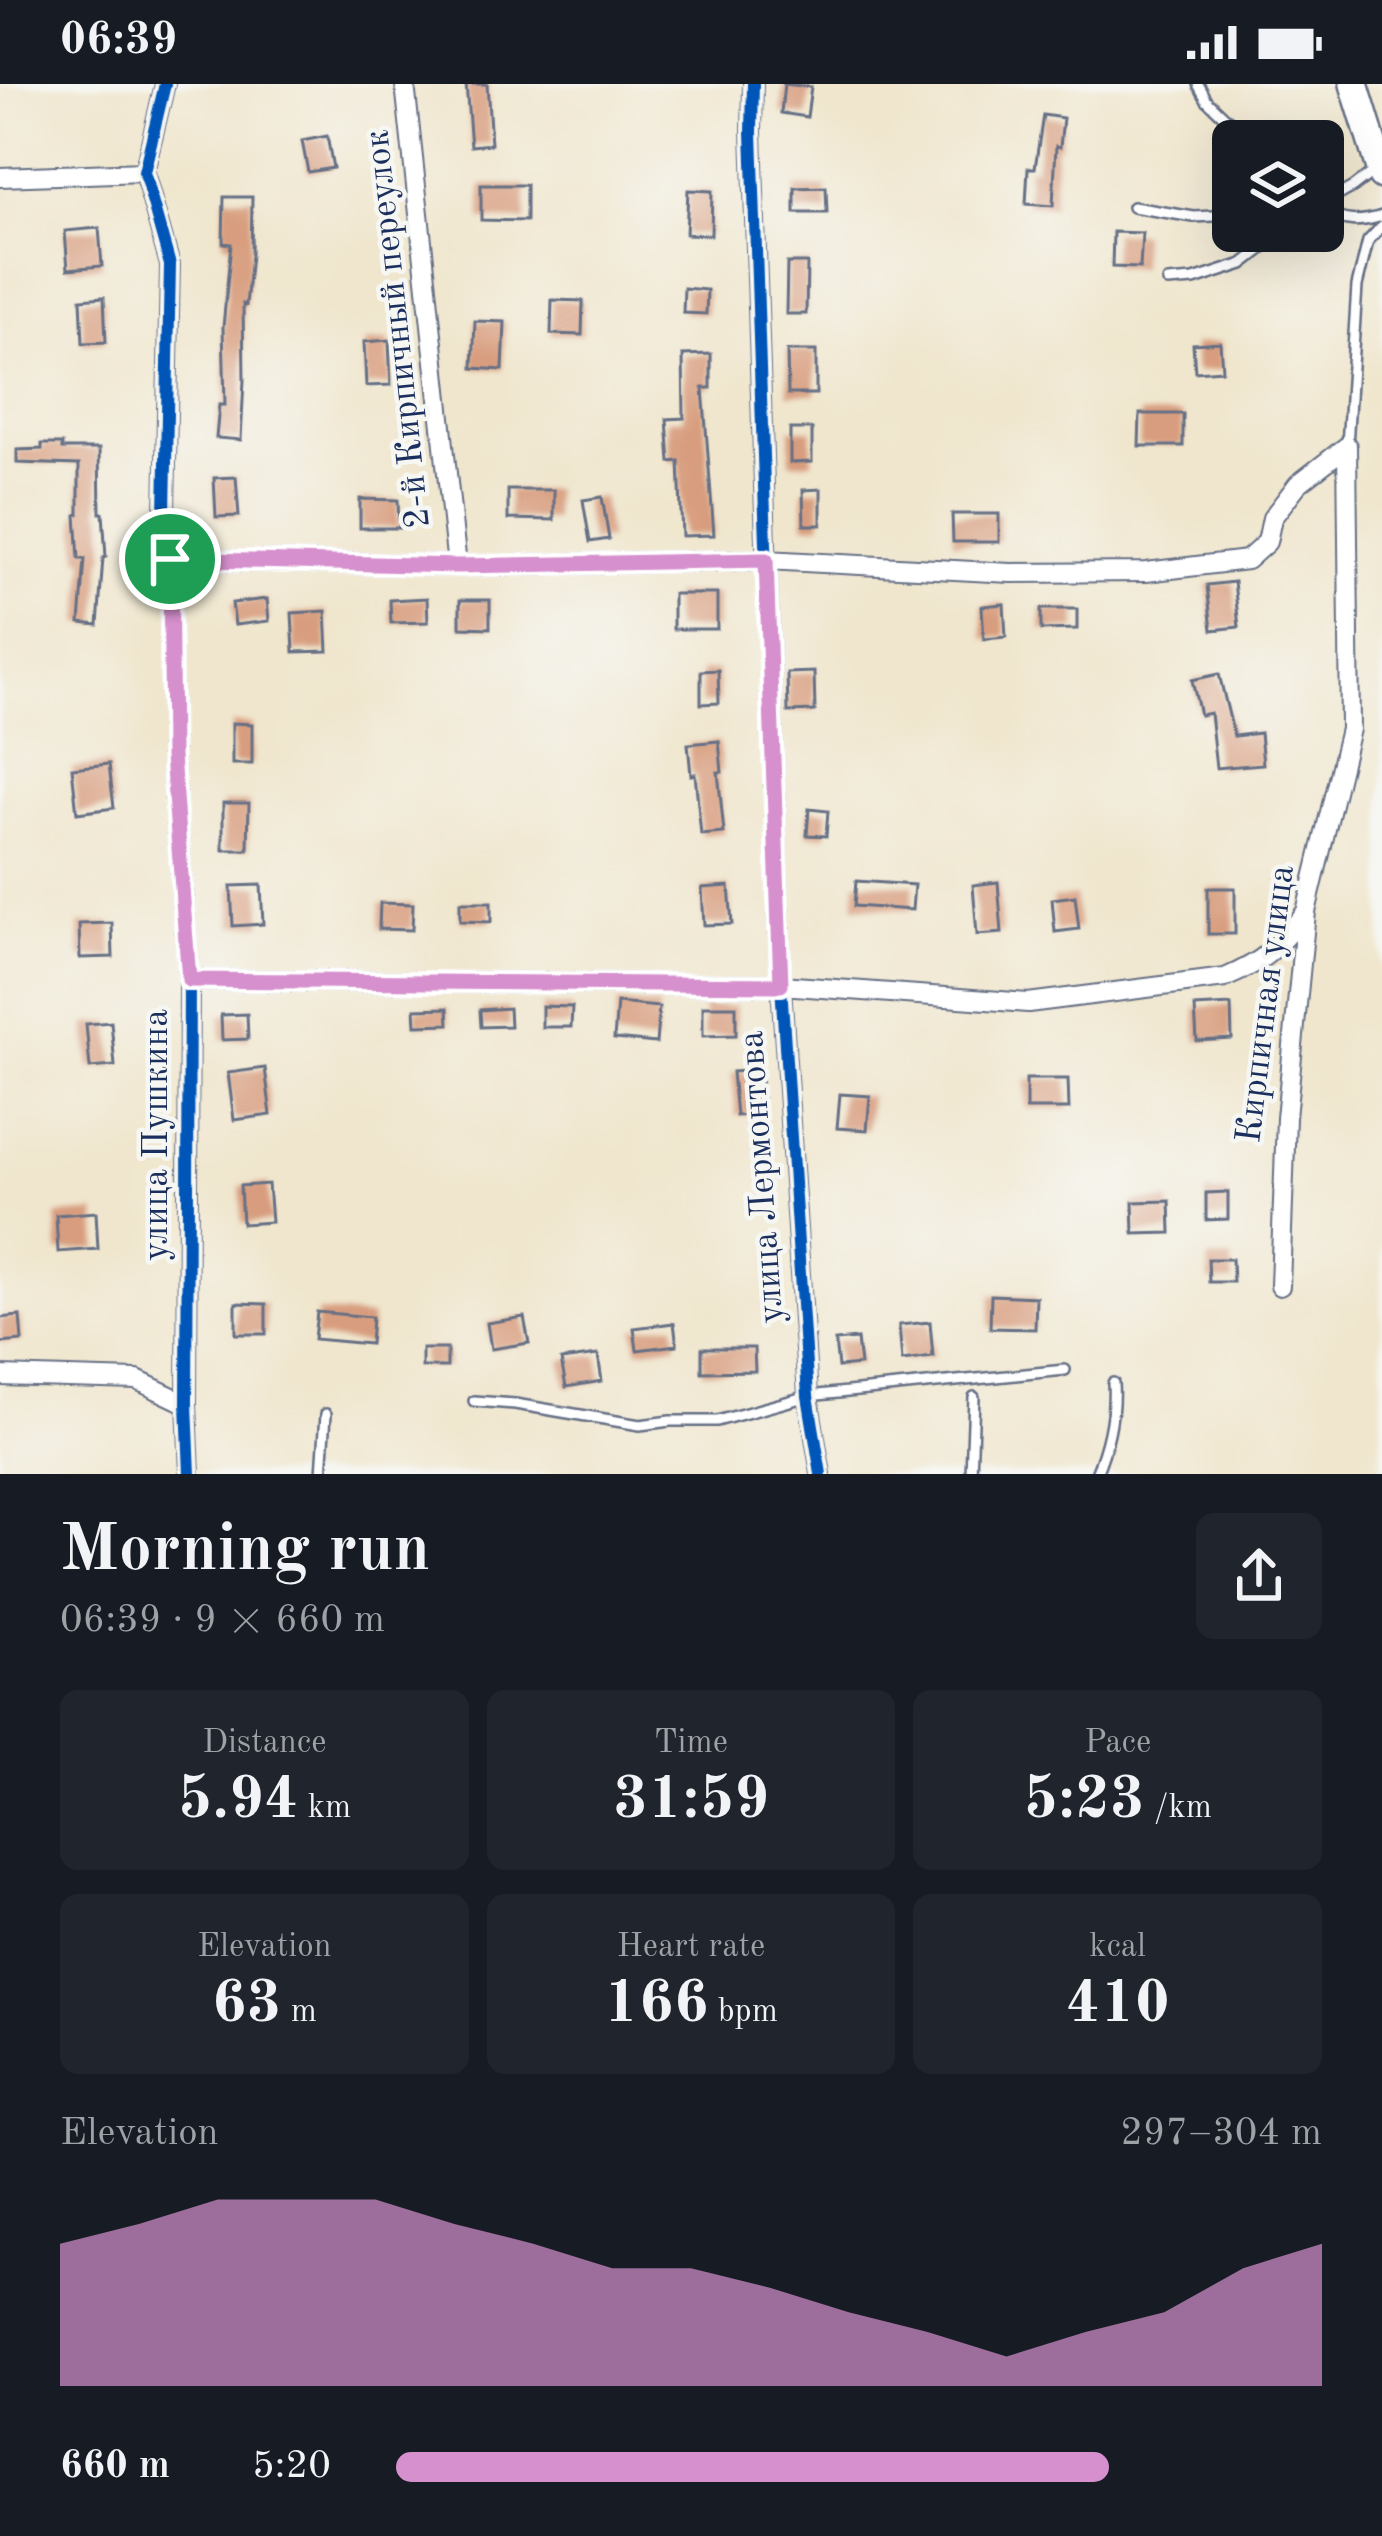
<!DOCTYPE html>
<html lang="en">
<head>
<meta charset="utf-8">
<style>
	:root { --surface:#171b24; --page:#20242c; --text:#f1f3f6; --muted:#9ea1a6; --accent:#d690ce }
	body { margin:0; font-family:"Old Standard TT",serif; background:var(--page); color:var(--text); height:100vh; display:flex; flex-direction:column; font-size:45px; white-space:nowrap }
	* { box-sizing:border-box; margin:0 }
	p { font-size:39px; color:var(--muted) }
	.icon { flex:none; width:66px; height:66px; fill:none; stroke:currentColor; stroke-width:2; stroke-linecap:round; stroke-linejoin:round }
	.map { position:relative; height:1390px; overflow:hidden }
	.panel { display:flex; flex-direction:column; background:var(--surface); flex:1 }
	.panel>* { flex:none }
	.controls { position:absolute; left:1212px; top:36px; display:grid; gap:24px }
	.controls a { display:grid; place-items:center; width:132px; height:132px; border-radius:18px; background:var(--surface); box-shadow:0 12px 48px #0002; font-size:60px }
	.pin { position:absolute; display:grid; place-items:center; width:102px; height:102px; color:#fff; margin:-51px; border:6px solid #fff; border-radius:50%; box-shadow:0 3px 12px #0007 }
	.round { display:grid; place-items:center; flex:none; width:126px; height:126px; border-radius:18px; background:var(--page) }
	.headline { display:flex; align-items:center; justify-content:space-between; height:204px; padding:0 60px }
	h1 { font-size:66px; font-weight:600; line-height:90px }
	.figures { display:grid; grid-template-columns:repeat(3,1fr); gap:18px; height:204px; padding:12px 60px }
	.figures div { display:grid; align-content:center; border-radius:18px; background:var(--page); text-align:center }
	.figures b { font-size:60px; font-weight:600 }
	.figures small { font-size:33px; font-weight:400 }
	.figures p { font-size:33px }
	.chart { height:336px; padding:24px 60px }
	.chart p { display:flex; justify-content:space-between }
	.chart svg { width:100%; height:216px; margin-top:12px; fill:var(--accent); opacity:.7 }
	ul { padding:0 60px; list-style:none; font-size:39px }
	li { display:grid; grid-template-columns:192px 144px 1fr; align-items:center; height:90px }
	li i { height:30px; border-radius:15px; background:var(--accent) }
	.status { display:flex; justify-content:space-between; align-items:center; height:84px; padding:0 60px; background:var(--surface); direction:ltr }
	.status svg { height:33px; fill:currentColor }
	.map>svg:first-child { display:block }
	.building { fill:#d89d7e }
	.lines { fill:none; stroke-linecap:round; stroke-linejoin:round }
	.lane-casing { stroke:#666f85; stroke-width:14 }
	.street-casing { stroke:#666f85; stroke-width:22 }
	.secondary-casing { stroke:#666f85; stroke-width:32 }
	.lane { stroke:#fff; stroke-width:9 }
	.street { stroke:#fff; stroke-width:18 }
	.secondary { stroke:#fff; stroke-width:27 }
	.cycleway-casing { stroke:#f6f6f2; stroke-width:20 }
	.cycleway { stroke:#0057b8; stroke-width:12 }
	.route-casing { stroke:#fff; stroke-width:24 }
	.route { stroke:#d690ce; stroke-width:15 }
	.labels { text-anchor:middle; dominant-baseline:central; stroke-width:9; stroke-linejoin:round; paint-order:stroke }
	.street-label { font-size:36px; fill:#1b2f5e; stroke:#f6f6f2 }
</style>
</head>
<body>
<div class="status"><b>06:39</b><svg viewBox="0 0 49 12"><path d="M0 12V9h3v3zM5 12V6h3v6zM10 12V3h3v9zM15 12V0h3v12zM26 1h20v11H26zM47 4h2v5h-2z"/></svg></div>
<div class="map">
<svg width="1382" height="1390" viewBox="0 0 1382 1390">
	<rect width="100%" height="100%" fill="#f6f6f2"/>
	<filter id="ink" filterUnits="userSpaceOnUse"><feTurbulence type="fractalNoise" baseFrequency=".00833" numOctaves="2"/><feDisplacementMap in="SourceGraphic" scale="24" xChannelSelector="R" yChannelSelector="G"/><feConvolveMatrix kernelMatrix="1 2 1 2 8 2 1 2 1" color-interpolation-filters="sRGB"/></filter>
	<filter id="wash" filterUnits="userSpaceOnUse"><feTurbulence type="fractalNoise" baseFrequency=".004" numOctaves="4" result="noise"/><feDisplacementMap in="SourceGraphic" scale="48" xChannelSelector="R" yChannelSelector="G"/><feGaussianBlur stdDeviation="2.7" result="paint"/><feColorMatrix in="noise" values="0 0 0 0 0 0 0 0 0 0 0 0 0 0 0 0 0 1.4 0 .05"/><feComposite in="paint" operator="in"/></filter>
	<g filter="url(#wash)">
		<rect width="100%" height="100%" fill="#f0e6cd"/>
		<g id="blocks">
			<!-- building -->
			<path class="building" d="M 466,0 L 487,0 L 491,60 L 471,62 Z
				M 784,0 L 811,3 L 807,33 L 781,29 Z
				M 1043,31 L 1063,34 L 1060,63 L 1056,62 L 1053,122 L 1026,120 L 1028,84 L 1035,84 Z
				M 327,52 L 333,84 L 308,88 L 302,57 Z
				M 481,101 L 526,101 L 526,137 L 481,136 Z
				M 826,103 L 827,129 L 795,129 L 795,104 Z
				M 688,106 L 712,107 L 711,151 L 686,150 Z
				M 224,113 L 252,113 L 251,171 L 246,221 L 243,220 L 244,296 L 241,356 L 216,354 L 219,321 L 225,321 L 223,243 L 231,160 L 223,159 Z
				M 99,144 L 102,182 L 68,185 L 65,147 Z
				M 1113,148 L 1142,149 L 1140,184 L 1112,183 Z
				M 787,179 L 807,179 L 806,230 L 786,230 Z
				M 684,204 L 707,206 L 706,230 L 683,229 Z
				M 104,213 L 106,258 L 83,259 L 81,215 Z
				M 552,216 L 583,217 L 582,251 L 551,250 Z
				M 475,237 L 505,238 L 503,286 L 473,284 Z
				M 389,256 L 391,301 L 366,302 L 364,258 Z
				M 1220,258 L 1222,286 L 1195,288 L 1193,260 Z
				M 787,267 L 816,267 L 816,310 L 788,310 Z
				M 711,270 L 711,304 L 703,304 L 714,451 L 682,452 L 679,377 L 670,378 L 667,335 L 684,334 L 683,271 Z
				M 1140,330 L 1183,330 L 1183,362 L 1139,362 Z
				M 790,345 L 812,345 L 812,378 L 790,379 Z
				M 42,360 L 62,360 L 62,365 L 99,365 L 100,429 L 103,429 L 106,473 L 103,474 L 98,541 L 80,539 L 85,475 L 79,475 L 76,431 L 79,430 L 79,381 L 17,379 L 17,366 L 42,365 Z
				M 236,393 L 239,432 L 216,433 L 214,394 Z
				M 821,405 L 821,441 L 804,441 L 803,406 Z
				M 508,406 L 554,406 L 554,436 L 508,435 Z
				M 602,413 L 609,455 L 590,458 L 583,416 Z
				M 360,415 L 398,416 L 399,444 L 360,444 Z
				M 952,430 L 999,430 L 999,458 L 953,458 Z
				M 1234,498 L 1239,543 L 1212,546 L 1207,501 Z
				M 673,510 L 717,510 L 717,545 L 673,545 Z
				M 427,514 L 428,538 L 391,539 L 390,516 Z
				M 267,515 L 269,537 L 235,541 L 232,519 Z
				M 460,516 L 490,516 L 490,544 L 460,543 Z
				M 1004,520 L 1006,553 L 984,555 L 982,522 Z
				M 1041,525 L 1077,525 L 1077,545 L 1041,546 Z
				M 326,527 L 328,567 L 294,568 L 292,529 Z
				M 718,586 L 719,619 L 701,620 L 701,587 Z
				M 814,588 L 815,627 L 788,628 L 787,589 Z
				M 1219,590 L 1234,652 L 1260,649 L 1263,680 L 1216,684 L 1210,629 L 1200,631 L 1192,596 Z
				M 232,639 L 252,640 L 252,680 L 232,680 Z
				M 719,657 L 722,688 L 718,688 L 724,749 L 701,751 L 695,690 L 691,691 L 688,660 Z
				M 109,680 L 114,724 L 77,729 L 72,684 Z
				M 223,719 L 249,719 L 248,766 L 223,766 Z
				M 809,725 L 828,727 L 826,752 L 807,751 Z
				M 856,797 L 914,801 L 912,826 L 854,822 Z
				M 998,798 L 1002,849 L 977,851 L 973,801 Z
				M 261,801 L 263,840 L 233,842 L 231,802 Z
				M 729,802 L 732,840 L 704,841 L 702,804 Z
				M 1208,804 L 1235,804 L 1235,850 L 1208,850 Z
				M 1075,812 L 1079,845 L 1055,848 L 1052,815 Z
				M 460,818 L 491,818 L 491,838 L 460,837 Z
				M 380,819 L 413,820 L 412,846 L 379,845 Z
				M 112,839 L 113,873 L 80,874 L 79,840 Z
				M 617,919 L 659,923 L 656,959 L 614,955 Z
				M 1231,921 L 1232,955 L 1197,957 L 1195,923 Z
				M 542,922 L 572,923 L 571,943 L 542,943 Z
				M 703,922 L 736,922 L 736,951 L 703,952 Z
				M 448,924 L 449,940 L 416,941 L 415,925 Z
				M 509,924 L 510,942 L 481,943 L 480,926 Z
				M 247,930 L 248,955 L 222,956 L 221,931 Z
				M 111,938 L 115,982 L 90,984 L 86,940 Z
				M 265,984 L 271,1031 L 234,1036 L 228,989 Z
				M 760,986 L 764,1030 L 736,1032 L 732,988 Z
				M 1026,995 L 1068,995 L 1069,1025 L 1026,1025 Z
				M 840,1010 L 870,1012 L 867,1046 L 837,1044 Z
				M 268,1100 L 271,1138 L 242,1140 L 240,1102 Z
				M 1228,1108 L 1228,1135 L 1206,1136 L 1206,1109 Z
				M 1170,1117 L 1171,1149 L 1134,1150 L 1133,1118 Z
				M 96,1128 L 98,1165 L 58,1168 L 56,1131 Z
				M 1208,1175 L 1232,1175 L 1233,1198 L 1209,1198 Z
				M 991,1211 L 1036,1213 L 1035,1245 L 990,1244 Z
				M 236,1219 L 266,1220 L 266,1250 L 236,1250 Z
				M 317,1228 L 372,1233 L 370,1260 L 314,1255 Z
				M 20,1232 L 22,1257 L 0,1259 L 0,1234 Z
				M 524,1233 L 529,1259 L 491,1265 L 487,1239 Z
				M 930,1238 L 933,1273 L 902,1277 L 899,1241 Z
				M 674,1239 L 677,1261 L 637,1266 L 634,1244 Z
				M 857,1255 L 860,1281 L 838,1283 L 835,1257 Z
				M 702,1264 L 754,1264 L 755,1287 L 702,1288 Z
				M 422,1265 L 447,1265 L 447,1283 L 422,1283 Z
				M 598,1271 L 602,1297 L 566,1303 L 561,1276 Z"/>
		</g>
	</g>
	<g filter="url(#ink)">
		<use href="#blocks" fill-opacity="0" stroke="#666f85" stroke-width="3"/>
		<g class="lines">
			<defs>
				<path id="lane" d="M 1198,0 L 1207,16 L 1250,57
					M 1323,120 L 1353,103 L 1375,86
					M 1133,123 L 1194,133 L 1233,131
					M 1323,126 C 1343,139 1360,139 1382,132
					M 1168,198 L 1194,196 L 1243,180 L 1286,147
					M 1347,362 L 1357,202 L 1368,157 L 1382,142
					M 474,1317 L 515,1320 L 640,1341 L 670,1337 L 717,1337 L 808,1312 L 1065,1286
					M 322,1390 L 326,1330
					M 971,1390 L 974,1313
					M 1096,1390 C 1108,1361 1115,1331 1113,1299"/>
				<path id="street" d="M 165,0 L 144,88 L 170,181 L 165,428 L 170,475 L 172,672 L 189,896 L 187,1320 L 190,1390
					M 405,0 L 457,482
					M 753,0 L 752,48 L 781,901 L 808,1312 L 821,1390
					M 0,93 L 144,88
					M 170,475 L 457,482 L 766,476 L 1011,489 L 1146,488 L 1247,476 L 1267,458 L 1272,434 L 1298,400 L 1347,362
					M 189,896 L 781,901 L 1028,919 L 1225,894 C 1269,875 1277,863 1306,828
					M 1280,1202 L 1286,1034 L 1306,828 L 1350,645 L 1347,362
					M 0,1292 L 137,1296 L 187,1320"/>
				<path id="secondary" d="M 1354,0 L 1382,91"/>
			</defs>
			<!-- lane casing -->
			<use href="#lane" class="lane-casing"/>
			<!-- street casing -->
			<use href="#street" class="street-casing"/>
			<!-- secondary casing -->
			<use href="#secondary" class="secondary-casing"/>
			<!-- lane -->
			<use href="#lane" class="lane"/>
			<!-- street -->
			<use href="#street" class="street"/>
			<!-- secondary -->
			<use href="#secondary" class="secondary"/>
			<defs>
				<path id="cycleway" d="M 165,0 L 144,88 L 170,181 L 165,428 L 170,475 L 172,672 L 189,896 L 187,1320 L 190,1390
					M 753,0 L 752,48 L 781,901 L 808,1312 L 821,1390"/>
			</defs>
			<!-- cycleway casing -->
			<use href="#cycleway" class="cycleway-casing"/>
			<!-- cycleway -->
			<use href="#cycleway" class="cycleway"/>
		</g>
	</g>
	<g class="lines" filter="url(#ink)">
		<defs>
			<path id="route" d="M 170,475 L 457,482 L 766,476 L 781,901 L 189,896 L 172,672 Z"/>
		</defs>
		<!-- route casing -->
		<use href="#route" class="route-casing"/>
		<!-- route -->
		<use href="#route" class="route"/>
	</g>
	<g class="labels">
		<!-- street labels -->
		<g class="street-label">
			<text transform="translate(399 245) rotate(-96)">2-й Кирпичный переулок</text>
			<text transform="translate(1267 920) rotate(-83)">Кирпичная улица</text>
			<text transform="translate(158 1051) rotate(-90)">улица Пушкина</text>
			<text transform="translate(763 1093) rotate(-94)">улица Лермонтова</text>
		</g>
	</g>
</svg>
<div class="controls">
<a><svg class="icon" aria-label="layers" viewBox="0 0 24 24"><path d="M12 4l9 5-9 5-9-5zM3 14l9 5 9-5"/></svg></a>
</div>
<div class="pin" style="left:170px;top:475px;background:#1e9e55"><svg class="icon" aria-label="arrive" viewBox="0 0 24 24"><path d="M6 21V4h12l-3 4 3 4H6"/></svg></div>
</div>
<section class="panel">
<div class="headline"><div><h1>Morning run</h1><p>06:39 · 9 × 660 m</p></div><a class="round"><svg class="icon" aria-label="share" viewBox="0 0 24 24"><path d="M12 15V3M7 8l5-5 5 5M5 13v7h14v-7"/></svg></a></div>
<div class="figures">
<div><p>Distance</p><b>5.94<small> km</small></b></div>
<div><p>Time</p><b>31:59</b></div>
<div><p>Pace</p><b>5:23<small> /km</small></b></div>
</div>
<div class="figures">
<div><p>Elevation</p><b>63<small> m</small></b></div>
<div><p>Heart rate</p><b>166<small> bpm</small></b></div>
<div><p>kcal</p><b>410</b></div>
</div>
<div class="chart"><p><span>Elevation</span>297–304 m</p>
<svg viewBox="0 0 160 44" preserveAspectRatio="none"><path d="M0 44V15L10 11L20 6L30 6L40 6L50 11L60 15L70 20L80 20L90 24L100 29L110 33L120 38L130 33L140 29L150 20L160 15V44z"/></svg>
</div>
<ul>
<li><b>660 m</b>5:20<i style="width:77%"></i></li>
</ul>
</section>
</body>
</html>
